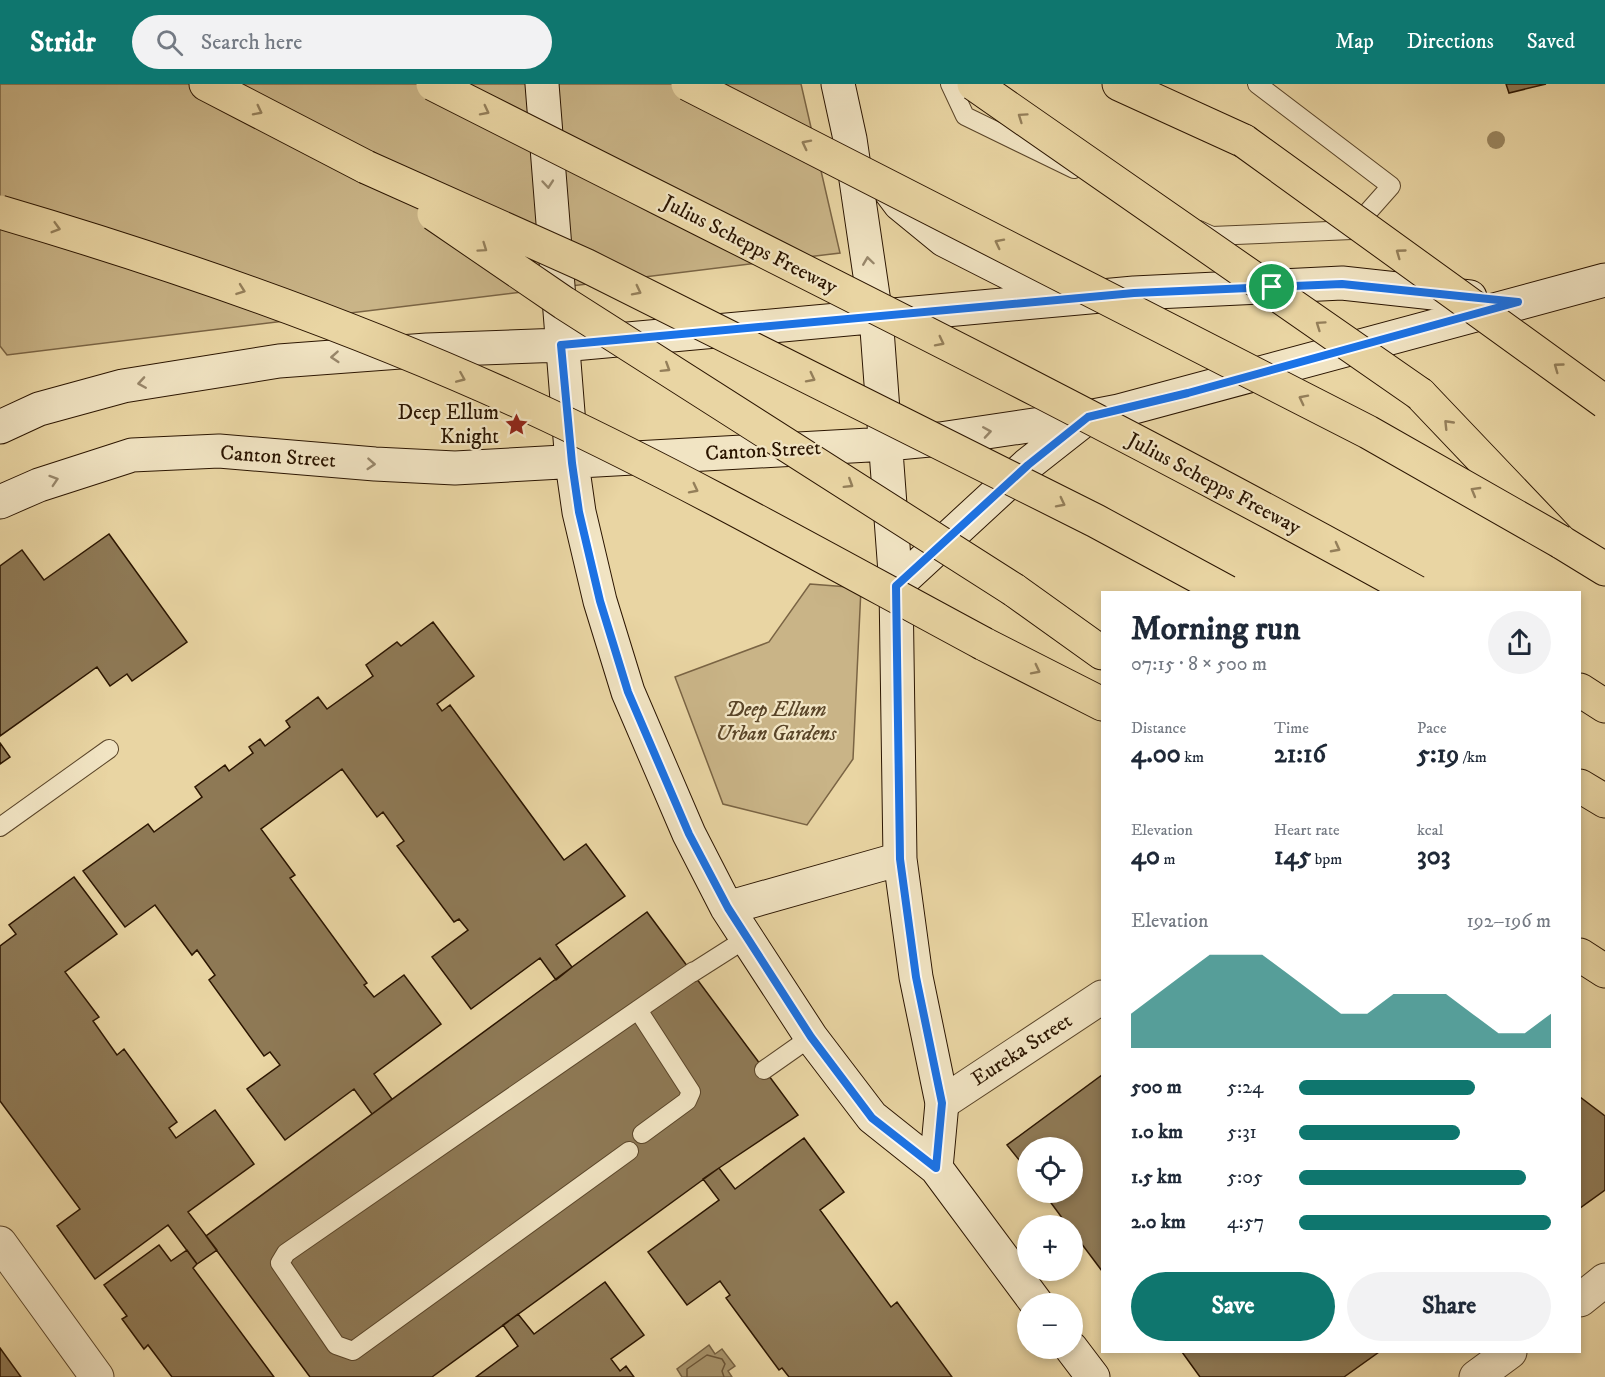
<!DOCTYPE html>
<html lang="en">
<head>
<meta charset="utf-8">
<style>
	:root { --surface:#fff; --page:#f2f2f3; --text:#1f2937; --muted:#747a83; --accent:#0f766e }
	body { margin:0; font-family:"IM FELL DW Pica",serif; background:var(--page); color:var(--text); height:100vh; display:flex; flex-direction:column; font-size:22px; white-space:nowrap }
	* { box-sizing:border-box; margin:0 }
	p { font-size:20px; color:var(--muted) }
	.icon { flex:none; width:33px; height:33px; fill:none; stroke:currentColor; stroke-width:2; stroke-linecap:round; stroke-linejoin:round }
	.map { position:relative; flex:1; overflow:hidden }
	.panel { position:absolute; left:1101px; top:507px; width:480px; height:762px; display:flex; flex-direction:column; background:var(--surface); border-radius:0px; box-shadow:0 3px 9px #0003 }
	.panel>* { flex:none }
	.fabs { position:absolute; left:1017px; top:1053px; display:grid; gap:12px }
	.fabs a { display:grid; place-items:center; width:66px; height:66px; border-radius:50%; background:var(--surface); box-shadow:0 3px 9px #0003; font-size:30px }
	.pin { position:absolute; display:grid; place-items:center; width:51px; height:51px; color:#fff; margin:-26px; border:3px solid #fff; border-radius:50%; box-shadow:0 2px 6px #0007 }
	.round { display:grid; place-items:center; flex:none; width:63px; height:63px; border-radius:32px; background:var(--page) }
	.overview { display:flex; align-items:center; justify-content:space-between; height:102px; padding:0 30px }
	h1 { font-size:33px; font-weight:700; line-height:45px }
	.metrics { display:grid; grid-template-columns:repeat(3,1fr); gap:9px; height:102px; padding:6px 30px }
	.metrics div { display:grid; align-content:center }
	.metrics b { font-size:26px; font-weight:700 }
	.metrics small { font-size:16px; font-weight:400 }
	.metrics p { font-size:16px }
	.chart { height:168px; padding:12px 30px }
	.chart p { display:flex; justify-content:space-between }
	.chart svg { width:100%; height:108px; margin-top:6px; fill:var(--accent); opacity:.7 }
	.primary-button { display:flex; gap:12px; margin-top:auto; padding:12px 30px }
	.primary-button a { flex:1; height:69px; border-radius:36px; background:var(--accent); color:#fff; font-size:24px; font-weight:700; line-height:69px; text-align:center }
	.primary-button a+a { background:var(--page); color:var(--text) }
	ul { padding:0 30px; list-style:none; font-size:20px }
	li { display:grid; grid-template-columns:96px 72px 1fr; align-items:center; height:45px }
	li i { height:15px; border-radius:8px; background:var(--accent) }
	header { display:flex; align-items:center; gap:36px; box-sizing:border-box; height:84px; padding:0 30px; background:var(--accent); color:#fff }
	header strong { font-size:28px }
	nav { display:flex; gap:33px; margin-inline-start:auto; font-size:21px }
	.search { width:420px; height:54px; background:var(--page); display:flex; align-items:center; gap:15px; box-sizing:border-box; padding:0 21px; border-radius:33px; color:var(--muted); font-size:22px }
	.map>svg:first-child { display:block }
	.green { fill:#c9b487; stroke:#7a6444; stroke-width:1.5 }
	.water { fill:#a8946c; stroke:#766141; stroke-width:1.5 }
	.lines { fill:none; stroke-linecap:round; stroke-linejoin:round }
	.shore { stroke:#6a5436; stroke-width:1.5 }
	.building { fill:#8e7955; stroke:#2b1500; stroke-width:1.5 }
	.lane-casing { stroke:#5a4529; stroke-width:20 }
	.street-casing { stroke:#5a4529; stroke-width:35 }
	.secondary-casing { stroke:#2b1500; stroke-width:35 }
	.highway-casing { stroke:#2b1500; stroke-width:35 }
	.lane { stroke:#f1e4c3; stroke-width:18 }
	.street { stroke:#f1e4c3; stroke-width:33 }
	.secondary { stroke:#f1e4c3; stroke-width:33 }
	.highway { stroke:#e9d5a3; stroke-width:33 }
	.highway-bridge-casing { stroke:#2b1500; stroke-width:35; stroke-linecap:butt }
	.highway-bridge { stroke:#e9d5a3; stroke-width:33 }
	.tree { fill:#9a865f }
	.oneway { stroke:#947f5a }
	.oneway2 { stroke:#98876b }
	.route-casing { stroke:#fff; stroke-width:12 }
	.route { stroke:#1a73e8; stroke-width:8 }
	.labels { text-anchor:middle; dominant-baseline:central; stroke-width:4.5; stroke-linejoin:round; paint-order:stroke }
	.street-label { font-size:21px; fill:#2b1500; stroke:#f1e4c3 }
	.poi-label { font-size:21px; fill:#2b1500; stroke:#f1e4c3; text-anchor:end }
	.park-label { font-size:21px; font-style:italic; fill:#5a4528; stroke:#f1e4c3 }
</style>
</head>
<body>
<header>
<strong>Stridr</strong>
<div class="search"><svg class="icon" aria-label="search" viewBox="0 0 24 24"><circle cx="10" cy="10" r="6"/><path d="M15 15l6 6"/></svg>Search here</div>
<nav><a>Map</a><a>Directions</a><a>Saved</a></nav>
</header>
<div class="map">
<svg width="1605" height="1293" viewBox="0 0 1605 1293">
	<rect width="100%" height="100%" fill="#e9d5a3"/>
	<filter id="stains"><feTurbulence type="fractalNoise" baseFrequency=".00333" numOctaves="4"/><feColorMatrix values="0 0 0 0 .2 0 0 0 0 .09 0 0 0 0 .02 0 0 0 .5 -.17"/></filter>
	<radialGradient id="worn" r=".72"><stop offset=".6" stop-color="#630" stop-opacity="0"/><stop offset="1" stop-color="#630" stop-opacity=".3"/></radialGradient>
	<!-- green -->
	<path class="green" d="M 0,0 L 801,0 L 840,169 L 7,271 L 0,262 Z
		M 810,500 L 861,504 L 853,675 L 807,741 L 723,720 L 675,593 L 769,558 Z"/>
	<!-- water -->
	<path class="water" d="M 709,1261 L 715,1270 L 722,1265 L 735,1282 L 728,1287 L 732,1293 L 682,1293 L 677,1285 Z"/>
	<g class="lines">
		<!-- shore -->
		<path class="shore" d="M 687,1293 L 687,1285 L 707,1271 L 722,1275 L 725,1280 L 722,1287 L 724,1293"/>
	</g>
	<!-- building -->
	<path class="building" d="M 1506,0 L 1546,0 L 1509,9 Z
		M 109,450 L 187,558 L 132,597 L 127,590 L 110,602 L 97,583 L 0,652 L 0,482 L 22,466 L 44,496 Z
		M 433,538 L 474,592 L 437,620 L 442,627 L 450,621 L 564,776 L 586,760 L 625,812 L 556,861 L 572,883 L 556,896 L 540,874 L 471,925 L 432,873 L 468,846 L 459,835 L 454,838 L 397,762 L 404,757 L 383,728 L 377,733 L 342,685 L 261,745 L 295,791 L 290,794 L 367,899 L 364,901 L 374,913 L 404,891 L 441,940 L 374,990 L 392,1015 L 372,1030 L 354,1005 L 285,1056 L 247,1005 L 280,981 L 270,968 L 264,972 L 209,896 L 215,891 L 197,866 L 192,871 L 155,821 L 125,843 L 83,787 L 148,740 L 154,748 L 202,713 L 195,703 L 225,681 L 229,687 L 253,669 L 249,663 L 260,655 L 265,662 L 290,643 L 286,637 L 318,613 L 327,625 L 373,592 L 366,581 L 397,558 L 401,562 Z
		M 0,659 L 10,673 L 0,680 Z
		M 74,793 L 117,850 L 65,888 L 99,933 L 93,937 L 117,971 L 124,965 L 177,1038 L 169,1044 L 176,1054 L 215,1026 L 254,1080 L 188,1128 L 217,1166 L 197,1180 L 168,1141 L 95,1195 L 57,1142 L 80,1125 L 0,1017 L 0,862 L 16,850 L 9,841 Z
		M 647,828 L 798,1031 L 719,1084 L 432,1293 L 310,1293 L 206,1152 Z
		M 1102,991 L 1102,1187 L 1072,1147 L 1072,1142 L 1068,1142 L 1043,1108 L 1072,1108 L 1072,1064 L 1028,1064 L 1028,1087 L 1007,1061 Z
		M 1580,1013 L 1605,1032 L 1605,1106 L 1580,1124 Z
		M 804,1054 L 844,1108 L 820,1126 L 891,1223 L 897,1218 L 952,1293 L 789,1293 L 782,1284 L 779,1286 L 726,1214 L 730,1211 L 720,1197 L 687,1221 L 648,1168 L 719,1116 L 703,1095 L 719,1084 L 735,1105 Z
		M 159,1161 L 171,1177 L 187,1166 L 197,1180 L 193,1184 L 274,1293 L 172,1293 L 148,1261 L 144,1265 L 122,1235 L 127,1232 L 104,1201 Z
		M 605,1198 L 644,1251 L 611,1275 L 620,1287 L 626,1282 L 634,1293 L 476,1293 L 518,1262 L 503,1241 L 518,1230 L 534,1250 Z
		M 0,1264 L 21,1293 L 0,1293 Z
		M 1182,1268 L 1379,1268 L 1344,1293 L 1200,1293 Z"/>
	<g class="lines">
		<defs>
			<path id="lane" d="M 950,0 L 965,32 L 1074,85
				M 1199,146 L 1212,152 L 1352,146 L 1391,102 L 1257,0
				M 0,743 L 109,665
				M 692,889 L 747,854
				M 638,926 L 691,1008 L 687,1017 L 642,1050
				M 764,986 L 811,953
				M 629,1067 L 353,1267 L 336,1261 L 280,1179 L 286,1169 L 694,887"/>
			<path id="street" d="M 942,1019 L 1102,913
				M 0,1159 L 97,1293
				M 1580,1216 L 1605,1196
				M 1476,1293 L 1510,1268"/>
			<path id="secondary" d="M 542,0 L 572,379 L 579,428 L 600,517 L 628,608 L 689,750 L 727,824 L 811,953 L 872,1033 L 936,1084 L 1037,1220
				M 838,0 L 850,55 L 876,232 L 896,502 L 900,775 L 916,893 L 942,1019 L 936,1084
				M 891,108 L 900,120 L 944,156 L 1011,190 L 1073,200
				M 0,343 L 39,325 L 123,302 L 279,277 L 427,266 L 562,261 L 1134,209 L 1342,199 L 1470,213
				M 0,418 L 39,401 L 132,371 L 219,367 L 375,380 L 455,384 L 887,360 L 940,355 L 1088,333 L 1119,327 L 1605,196
				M 896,502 L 1027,381 L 1088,333
				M 727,824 L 900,775
				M 1071,1264 L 1093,1293"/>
			<path id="highway" d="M 206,0 L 366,83
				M 1119,0 L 1244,57
				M 1420,310 L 1561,458 L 1605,485
				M 1014,506 L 1102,569
				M 984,560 L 1102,620
				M 1580,606 L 1605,622
				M 1580,702 L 1605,717
				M 1580,871 L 1605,887"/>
		</defs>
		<!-- lane casing -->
		<use href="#lane" class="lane-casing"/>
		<!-- street casing -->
		<use href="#street" class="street-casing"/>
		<!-- secondary casing -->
		<use href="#secondary" class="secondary-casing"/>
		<!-- highway casing -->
		<use href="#highway" class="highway-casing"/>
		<!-- lane -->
		<use href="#lane" class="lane"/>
		<!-- street -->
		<use href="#street" class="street"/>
		<!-- secondary -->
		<use href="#secondary" class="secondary"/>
		<!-- highway -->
		<use href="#highway" class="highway"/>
		<defs>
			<path id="highway-bridge" d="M 433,0 C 762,167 1094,329 1416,508
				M 688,0 L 1368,348 L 1561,458
				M 974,0 L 1420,310
				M 1244,57 L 1605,318
				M 366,83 L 585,181 L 1096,437 L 1227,508
				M 0,128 C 187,183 371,248 548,331 C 696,401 839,482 984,560
				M 434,130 L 564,219 L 1014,506"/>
		</defs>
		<!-- highway-bridge casing -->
		<use href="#highway-bridge" class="highway-bridge-casing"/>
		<!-- highway-bridge -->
		<use href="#highway-bridge" class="highway-bridge"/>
	</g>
	<!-- trees -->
	<circle class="tree" cx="1496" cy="56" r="9"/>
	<!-- one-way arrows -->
	<defs><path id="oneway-chevron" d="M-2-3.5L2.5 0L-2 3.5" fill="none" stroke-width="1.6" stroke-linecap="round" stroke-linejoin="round" transform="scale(1.5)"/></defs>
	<g class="oneway">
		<use href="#oneway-chevron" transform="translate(258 27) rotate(27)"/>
		<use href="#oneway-chevron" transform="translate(485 27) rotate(27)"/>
		<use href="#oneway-chevron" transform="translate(1022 33) rotate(-145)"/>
		<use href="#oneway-chevron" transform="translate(806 60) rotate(-153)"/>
		<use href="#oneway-chevron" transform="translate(56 144) rotate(16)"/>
		<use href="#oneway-chevron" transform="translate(999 159) rotate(-153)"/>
		<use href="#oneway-chevron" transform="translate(483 164) rotate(35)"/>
		<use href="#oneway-chevron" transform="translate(1400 169) rotate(-144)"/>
		<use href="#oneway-chevron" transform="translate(241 206) rotate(20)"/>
		<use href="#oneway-chevron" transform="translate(637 207) rotate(27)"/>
		<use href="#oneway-chevron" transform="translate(1320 241) rotate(-145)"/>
		<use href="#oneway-chevron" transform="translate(940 258) rotate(27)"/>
		<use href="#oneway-chevron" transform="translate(1558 283) rotate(-144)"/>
		<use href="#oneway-chevron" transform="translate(666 284) rotate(32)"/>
		<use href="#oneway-chevron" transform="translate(461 294) rotate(23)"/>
		<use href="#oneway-chevron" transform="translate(811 294) rotate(27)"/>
		<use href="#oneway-chevron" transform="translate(1303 315) rotate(-153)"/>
		<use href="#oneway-chevron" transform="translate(1448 340) rotate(-134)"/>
		<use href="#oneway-chevron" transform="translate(849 400) rotate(32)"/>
		<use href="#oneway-chevron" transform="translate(694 405) rotate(27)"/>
		<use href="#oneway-chevron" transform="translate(1475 407) rotate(-150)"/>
		<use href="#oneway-chevron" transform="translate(1061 419) rotate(27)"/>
		<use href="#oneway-chevron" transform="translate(1336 464) rotate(28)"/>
		<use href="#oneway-chevron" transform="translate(1036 586) rotate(27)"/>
	</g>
	<g class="oneway2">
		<use href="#oneway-chevron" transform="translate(548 100) rotate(85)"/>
		<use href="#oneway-chevron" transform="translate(868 177) rotate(-98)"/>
		<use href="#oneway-chevron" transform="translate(335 273) rotate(176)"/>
		<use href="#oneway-chevron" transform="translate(142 299) rotate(171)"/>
		<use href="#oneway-chevron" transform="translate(987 348) rotate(-9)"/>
		<use href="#oneway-chevron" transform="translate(371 380) rotate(4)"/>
		<use href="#oneway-chevron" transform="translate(54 396) rotate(-18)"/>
	</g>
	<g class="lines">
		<defs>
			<path id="route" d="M 1342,200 L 1518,218 L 1188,309 L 1088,333 L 1028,381 L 896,502 L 900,775 L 916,893 L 942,1019 L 936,1084 L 872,1034 L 811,953 L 728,824 L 689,750 L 628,608 L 600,517 L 579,428 L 572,379 L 561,261 L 1134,209 Z"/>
		</defs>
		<!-- route casing -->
		<use href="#route" class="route-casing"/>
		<!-- route -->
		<use href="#route" class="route"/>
	</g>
	<!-- icons -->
	<defs>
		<symbol id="sight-bare" viewBox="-9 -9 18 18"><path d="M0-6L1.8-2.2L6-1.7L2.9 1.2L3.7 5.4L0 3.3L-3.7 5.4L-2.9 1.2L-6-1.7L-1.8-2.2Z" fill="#8f2418" stroke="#f1e4c3" stroke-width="2.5" paint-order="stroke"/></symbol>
	</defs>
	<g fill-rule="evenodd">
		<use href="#sight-bare" x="500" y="324" width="33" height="33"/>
	</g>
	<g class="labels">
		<!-- street labels -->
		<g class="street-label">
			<text transform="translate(750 161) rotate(27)">Julius Schepps Freeway</text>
			<text transform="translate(763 367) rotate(-3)">Canton Street</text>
			<text transform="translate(278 373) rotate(4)">Canton Street</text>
			<text transform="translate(1214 400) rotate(28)">Julius Schepps Freeway</text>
			<text transform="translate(1022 966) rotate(-33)">Eureka Street</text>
		</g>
		<!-- poi labels -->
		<g class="poi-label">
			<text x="499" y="329">Deep Ellum<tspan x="499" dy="24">Knight</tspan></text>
		</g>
		<!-- park labels -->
		<g class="park-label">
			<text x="776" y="626">Deep Ellum<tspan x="776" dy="24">Urban Gardens</tspan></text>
		</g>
	</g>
	<rect width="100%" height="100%" filter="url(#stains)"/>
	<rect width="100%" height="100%" fill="url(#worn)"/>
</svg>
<div class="fabs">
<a><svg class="icon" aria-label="locate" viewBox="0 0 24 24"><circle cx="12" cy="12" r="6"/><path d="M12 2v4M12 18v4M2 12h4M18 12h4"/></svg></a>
<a>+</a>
<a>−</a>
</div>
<div class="pin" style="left:1272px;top:203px;background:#1e9e55"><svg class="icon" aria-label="arrive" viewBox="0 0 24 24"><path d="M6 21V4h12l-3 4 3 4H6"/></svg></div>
<section class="panel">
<div class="overview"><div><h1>Morning run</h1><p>07:15 · 8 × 500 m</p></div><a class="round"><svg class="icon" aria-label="share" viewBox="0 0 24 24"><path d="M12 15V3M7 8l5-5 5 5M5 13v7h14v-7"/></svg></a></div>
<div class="metrics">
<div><p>Distance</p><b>4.00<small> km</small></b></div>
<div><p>Time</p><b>21:16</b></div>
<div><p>Pace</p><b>5:19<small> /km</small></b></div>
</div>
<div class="metrics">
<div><p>Elevation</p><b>40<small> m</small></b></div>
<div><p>Heart rate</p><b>145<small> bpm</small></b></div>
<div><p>kcal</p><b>303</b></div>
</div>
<div class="chart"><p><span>Elevation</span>192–196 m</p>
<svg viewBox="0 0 160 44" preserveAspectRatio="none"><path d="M0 44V30L10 22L20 14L30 6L40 6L50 6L60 14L70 22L80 30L90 30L100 22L110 22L120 22L130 30L140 38L150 38L160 30V44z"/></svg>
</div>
<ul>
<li><b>500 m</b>5:24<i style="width:70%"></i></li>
<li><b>1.0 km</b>5:31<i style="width:64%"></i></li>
<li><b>1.5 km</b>5:05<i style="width:90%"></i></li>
<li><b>2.0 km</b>4:57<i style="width:100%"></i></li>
</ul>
<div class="primary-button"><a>Save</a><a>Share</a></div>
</section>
</div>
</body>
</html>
